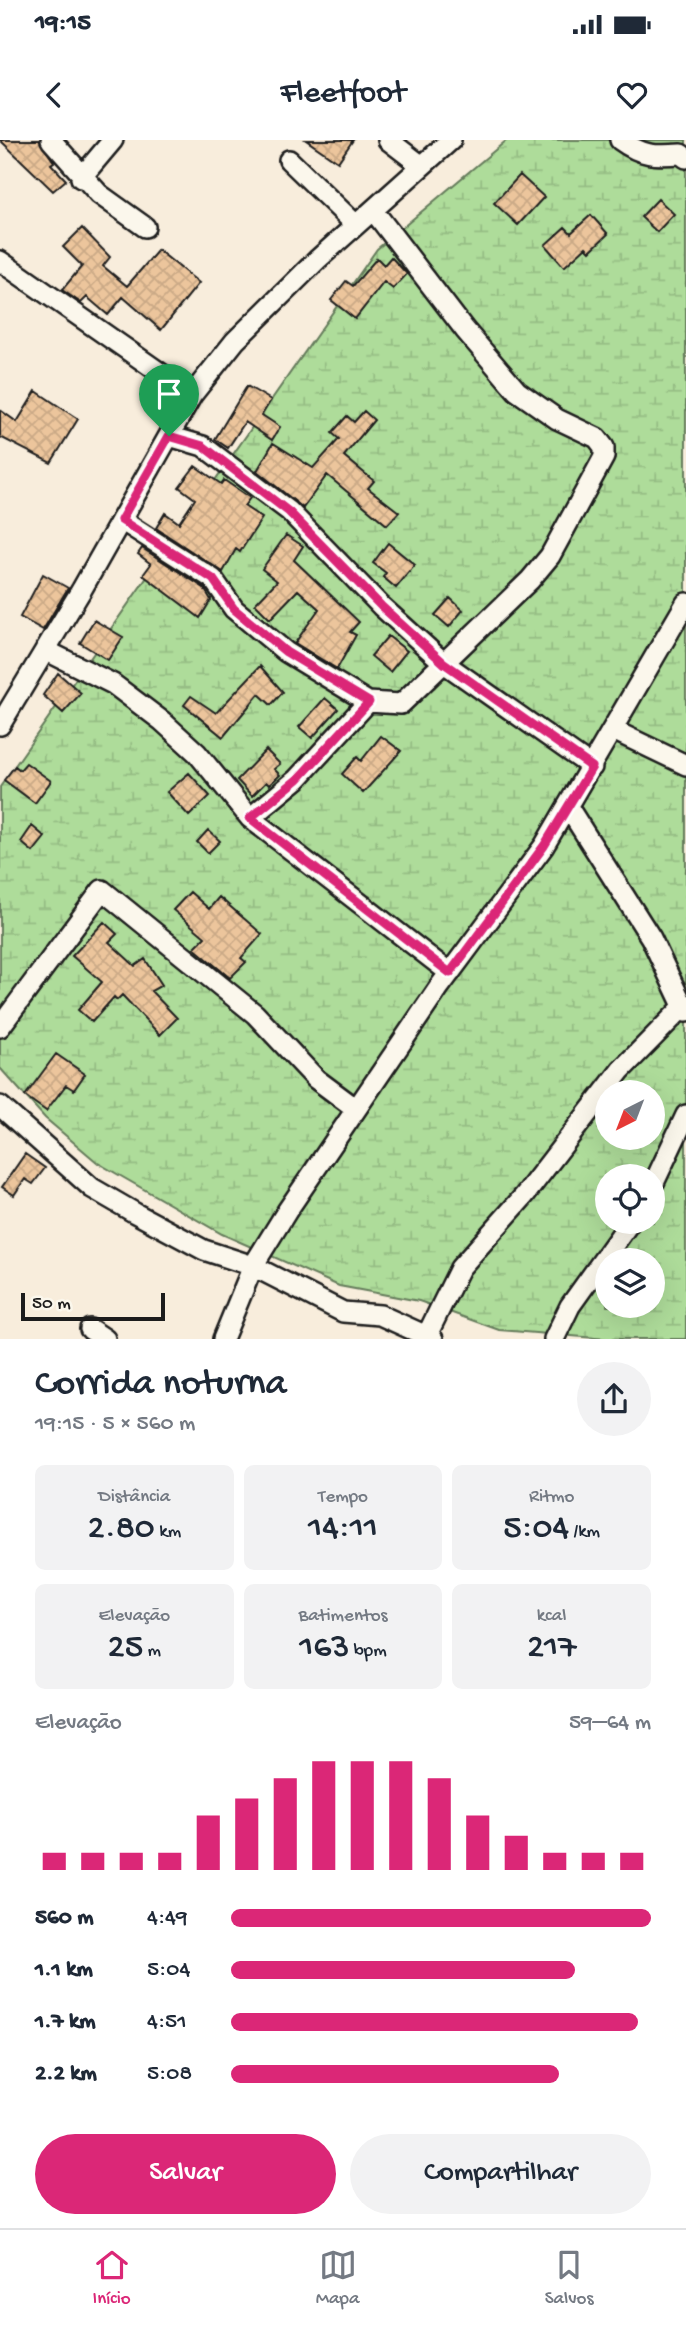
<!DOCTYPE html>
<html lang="pt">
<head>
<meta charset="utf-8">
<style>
	:root { --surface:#fff; --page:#f2f2f3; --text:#1f2937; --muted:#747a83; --line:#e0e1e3; --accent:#db2777 }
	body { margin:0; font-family:"Gochi Hand",sans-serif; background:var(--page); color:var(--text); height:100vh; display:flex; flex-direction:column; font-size:26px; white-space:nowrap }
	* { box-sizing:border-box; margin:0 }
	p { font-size:23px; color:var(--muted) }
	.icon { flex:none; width:38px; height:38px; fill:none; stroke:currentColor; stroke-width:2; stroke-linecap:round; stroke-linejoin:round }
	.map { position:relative; height:1199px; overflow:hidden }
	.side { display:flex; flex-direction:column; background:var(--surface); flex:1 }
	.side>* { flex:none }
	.needle { width:46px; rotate:222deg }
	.buttons { position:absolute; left:595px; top:940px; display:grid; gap:14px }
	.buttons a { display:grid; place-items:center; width:70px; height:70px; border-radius:50%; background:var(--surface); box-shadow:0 7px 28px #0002; font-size:35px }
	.scale { position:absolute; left:21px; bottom:18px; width:144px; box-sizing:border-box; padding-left:7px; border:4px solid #1c1c1c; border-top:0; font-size:19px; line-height:24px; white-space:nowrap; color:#1c1c1c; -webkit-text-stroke:5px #fbf7ec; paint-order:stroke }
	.pin { position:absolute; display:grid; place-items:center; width:60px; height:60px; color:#fff; margin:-72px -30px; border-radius:50% 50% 50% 0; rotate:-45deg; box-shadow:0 0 7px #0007 }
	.pin .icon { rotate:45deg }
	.round { display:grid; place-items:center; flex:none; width:74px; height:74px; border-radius:37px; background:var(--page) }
	.headline { display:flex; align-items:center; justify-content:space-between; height:119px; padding:0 35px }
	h1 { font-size:38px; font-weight:600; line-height:52px }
	.metrics { display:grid; grid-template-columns:repeat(3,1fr); gap:10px; height:119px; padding:7px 35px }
	.metrics div { display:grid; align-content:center; border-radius:10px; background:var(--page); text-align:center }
	.metrics b { font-size:35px; font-weight:600 }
	.metrics small { font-size:19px; font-weight:400 }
	.metrics p { font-size:19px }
	.chart { height:196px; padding:14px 35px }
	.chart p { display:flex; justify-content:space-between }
	.chart svg { width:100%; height:126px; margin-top:7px; stroke:var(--accent); stroke-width:6 }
	.cta { display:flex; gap:14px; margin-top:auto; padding:14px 35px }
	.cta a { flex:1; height:80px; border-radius:42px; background:var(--accent); color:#fff; font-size:28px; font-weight:600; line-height:80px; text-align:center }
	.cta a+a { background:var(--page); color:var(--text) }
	ul { padding:0 35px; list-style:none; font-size:23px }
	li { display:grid; grid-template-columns:112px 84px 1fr; align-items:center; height:52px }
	li i { height:18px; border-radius:9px; background:var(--accent) }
	.status { display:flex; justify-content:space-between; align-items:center; height:49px; padding:0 35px; background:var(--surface); direction:ltr }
	.status svg { height:19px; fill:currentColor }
	header { display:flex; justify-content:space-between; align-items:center; height:91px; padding:0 35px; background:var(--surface); font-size:32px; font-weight:600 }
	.tabs { display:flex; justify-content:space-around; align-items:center; height:98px; border-top:2px solid var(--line); background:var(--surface); font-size:19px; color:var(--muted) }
	.tabs a { display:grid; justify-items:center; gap:4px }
	.tabs .current { color:var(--accent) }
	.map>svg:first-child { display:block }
	.wetland { fill:url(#wetland-marsh); stroke:#657c5b; stroke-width:2; fill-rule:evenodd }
	.building { fill:url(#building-cross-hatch); stroke:#1c1c1c; stroke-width:2 }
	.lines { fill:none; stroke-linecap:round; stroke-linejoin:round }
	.street-casing { stroke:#1c1c1c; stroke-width:24 }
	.street { stroke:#fbf7ec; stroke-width:19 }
	.route-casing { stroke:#fff; stroke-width:14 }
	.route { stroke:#db2777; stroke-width:9 }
</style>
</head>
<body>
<div class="status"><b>19:15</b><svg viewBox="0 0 49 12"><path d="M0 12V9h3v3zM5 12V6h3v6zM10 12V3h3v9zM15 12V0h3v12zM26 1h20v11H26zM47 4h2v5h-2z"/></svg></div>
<header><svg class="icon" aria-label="back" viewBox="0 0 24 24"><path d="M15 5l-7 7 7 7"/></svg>Fleetfoot<svg class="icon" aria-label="heart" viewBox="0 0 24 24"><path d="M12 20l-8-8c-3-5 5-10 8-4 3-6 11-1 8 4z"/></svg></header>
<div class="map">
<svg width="686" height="1199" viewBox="0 0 686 1199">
	<defs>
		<pattern id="wetland-marsh" width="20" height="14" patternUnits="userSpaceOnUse" patternTransform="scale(1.75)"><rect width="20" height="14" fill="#aedc9a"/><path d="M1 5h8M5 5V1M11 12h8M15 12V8" fill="none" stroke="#95bc84"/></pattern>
		<pattern id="building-cross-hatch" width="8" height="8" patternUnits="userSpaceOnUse" patternTransform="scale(1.75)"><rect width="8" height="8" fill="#ecc59c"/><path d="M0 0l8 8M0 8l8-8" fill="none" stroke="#caa986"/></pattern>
	</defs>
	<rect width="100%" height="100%" fill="#f8eddc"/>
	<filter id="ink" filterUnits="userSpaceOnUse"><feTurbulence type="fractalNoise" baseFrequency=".0143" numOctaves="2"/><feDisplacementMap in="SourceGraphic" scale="14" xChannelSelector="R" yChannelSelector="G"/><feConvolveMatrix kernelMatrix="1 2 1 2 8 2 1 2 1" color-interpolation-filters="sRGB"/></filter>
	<g filter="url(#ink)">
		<!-- wetland -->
		<path class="wetland" d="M 507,0 L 686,0 L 686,1199 L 607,1199 L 499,1190 L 419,1161 L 339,1146 L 222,1094 L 98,1023 L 45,978 L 0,928 L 0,647 L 377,109 ZM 607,952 L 653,952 L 653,998 L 607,998 ZM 607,1036 L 653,1036 L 653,1082 L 607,1082 ZM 607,1120 L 653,1120 L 653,1166 L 607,1166 Z"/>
		<!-- building -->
		<path class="building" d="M 0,0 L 39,0 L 54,22 L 51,24 L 66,40 L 53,51 Z
			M 306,0 L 353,0 L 338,22 Z
			M 520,35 L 544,57 L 518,85 L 494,63 Z
			M 658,59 L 674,74 L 657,92 L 641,77 Z
			M 591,75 L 608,94 L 590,111 L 586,107 L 564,127 L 545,105 L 565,87 L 571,93 Z
			M 82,88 L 110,117 L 103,126 L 127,146 L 158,110 L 199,143 L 161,190 L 123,157 L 108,175 L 87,157 L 81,163 L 62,150 L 82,126 L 63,107 Z
			M 391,117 L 407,134 L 393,149 L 384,142 L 355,179 L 331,160 L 346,141 L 353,146 L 377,118 L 384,125 Z
			M 247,246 L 271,260 L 262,275 L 280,287 L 272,300 L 245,282 L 228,308 L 215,299 Z
			M 36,251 L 78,279 L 51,323 L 0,297 L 0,270 L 17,282 Z
			M 364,271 L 374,280 L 344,316 L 374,341 L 368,348 L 399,372 L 387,385 L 327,335 L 303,368 L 257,331 L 273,303 L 313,328 L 339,299 L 332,293 L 347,276 L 354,282 Z
			M 195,326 L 221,344 L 224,340 L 250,358 L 244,366 L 262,378 L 240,412 L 236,409 L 223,432 L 156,388 L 165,373 L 179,383 L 195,359 L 179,347 Z
			M 286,395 L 303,406 L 294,420 L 359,482 L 350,492 L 356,495 L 337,529 L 295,503 L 319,469 L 298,450 L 270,479 L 255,464 L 277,441 L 262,429 Z
			M 388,403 L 415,425 L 396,448 L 383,437 L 386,433 L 373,423 Z
			M 142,408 L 204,448 L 211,460 L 200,478 L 143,435 L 151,424 L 138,414 Z
			M 43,434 L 68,448 L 43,490 L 20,477 Z
			M 450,458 L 463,470 L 449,487 L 435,475 Z
			M 94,480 L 123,497 L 108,520 L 80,503 Z
			M 388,496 L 407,511 L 390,532 L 371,516 Z
			M 260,526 L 283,552 L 271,565 L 259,554 L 223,597 L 184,565 L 191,556 L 216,573 Z
			M 58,533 L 81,553 L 63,573 L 43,555 Z
			M 325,558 L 338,569 L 312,598 L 299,587 Z
			M 381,596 L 401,611 L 363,653 L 342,634 L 357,617 L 361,621 Z
			M 266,610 L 280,624 L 274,629 L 280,635 L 269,645 L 266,642 L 252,656 L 237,640 Z
			M 26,623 L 51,641 L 35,663 L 4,640 L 15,626 L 20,630 Z
			M 189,633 L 210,656 L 189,676 L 167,652 Z
			M 32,686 L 45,697 L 33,712 L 21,702 Z
			M 208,690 L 220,701 L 208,713 L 197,702 Z
			M 190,752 L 209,769 L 219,757 L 262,794 L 241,818 L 246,822 L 230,838 L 194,808 L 205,797 L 173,770 Z
			M 104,782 L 117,794 L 109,802 L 135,826 L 145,819 L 162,845 L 151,851 L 177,878 L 160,895 L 122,855 L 117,860 L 114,857 L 92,882 L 78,870 L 102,842 L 72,816 Z
			M 56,914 L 85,934 L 74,950 L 66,945 L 46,971 L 25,956 Z
			M 25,1014 L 45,1028 L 33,1044 L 25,1039 L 14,1055 L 2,1047 Z"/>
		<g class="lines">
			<defs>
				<path id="street" d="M 51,0 L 99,54 L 145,87
					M 388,0 L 422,26
					M 620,0 C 642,16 655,16 681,14 L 686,18
					M 289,20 L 356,85
					M 81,38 L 113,0
					M 0,121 L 192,255
					M 169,296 L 203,306 L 289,371 L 381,466 L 444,523 L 592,627
					M 121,380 L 213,439 L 234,469 L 286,512 L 368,562
					M 45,510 L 113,544 L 162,581 L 197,613 L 250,678 L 450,833
					M 0,585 L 82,449 L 192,255 L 235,201 L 317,120 L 451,0
					M 613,590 L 686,625
					M 568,667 L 651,798 L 686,872
					M 250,678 L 297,639 L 368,562 L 401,564 L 530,440 L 550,416 L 604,317 L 604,307 L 597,298 L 557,279 L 517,251 L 465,190 L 373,70
					M 0,887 L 102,750 L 255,874 L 316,939 L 355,968
					M 0,966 L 92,1048 L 135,1073 L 204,1110 L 253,1126 L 343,1172 L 380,1175 L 433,1199
					M 653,1045 L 686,975
					M 90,1189 L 105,1199
					M 427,1195 L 460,1128 L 524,1056 L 621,930 L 686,864
					M 223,1199 L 253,1126 L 287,1071 L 440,846 L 544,706 L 686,463
					M 554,1199 L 570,1166 L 630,1082"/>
			</defs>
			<!-- street casing -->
			<use href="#street" class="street-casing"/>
			<!-- street -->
			<use href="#street" class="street"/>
		</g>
	</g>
	<g class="lines" filter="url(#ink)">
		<defs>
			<path id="route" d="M 169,296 L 203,306 L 289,372 L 381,466 L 444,523 L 592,627 L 544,706 L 450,833 L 250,678 L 298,639 L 369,562 L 286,512 L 234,469 L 213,439 L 121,380 Z"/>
		</defs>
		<!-- route casing -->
		<use href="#route" class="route-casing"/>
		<!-- route -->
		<use href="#route" class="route"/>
	</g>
</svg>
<div class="buttons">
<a><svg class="needle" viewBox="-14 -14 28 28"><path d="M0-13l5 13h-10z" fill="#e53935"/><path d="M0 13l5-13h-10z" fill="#747a83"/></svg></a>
<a><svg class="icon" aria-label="locate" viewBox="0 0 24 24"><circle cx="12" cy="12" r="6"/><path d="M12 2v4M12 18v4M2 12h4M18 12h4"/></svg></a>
<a><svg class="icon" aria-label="layers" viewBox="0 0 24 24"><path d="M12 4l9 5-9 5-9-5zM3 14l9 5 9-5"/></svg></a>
</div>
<div class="scale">50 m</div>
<div class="pin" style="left:169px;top:296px;background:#1e9e55"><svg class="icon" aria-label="arrive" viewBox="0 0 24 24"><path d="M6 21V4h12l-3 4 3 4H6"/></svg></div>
</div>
<section class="side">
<div class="headline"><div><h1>Corrida noturna</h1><p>19:15 · 5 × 560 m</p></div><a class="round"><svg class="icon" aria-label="share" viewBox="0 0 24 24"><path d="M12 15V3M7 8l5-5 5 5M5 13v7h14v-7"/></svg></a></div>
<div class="metrics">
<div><p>Distância</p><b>2.80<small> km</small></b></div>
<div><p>Tempo</p><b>14:11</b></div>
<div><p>Ritmo</p><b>5:04<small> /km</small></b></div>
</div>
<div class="metrics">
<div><p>Elevação</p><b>25<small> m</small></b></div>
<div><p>Batimentos</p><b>163<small> bpm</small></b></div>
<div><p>kcal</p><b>217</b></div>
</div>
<div class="chart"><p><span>Elevação</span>59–64 m</p>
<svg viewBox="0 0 160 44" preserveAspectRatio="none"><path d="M5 44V38M15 44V38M25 44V38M35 44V38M45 44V25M55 44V19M65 44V12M75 44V6M85 44V6M95 44V6M105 44V12M115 44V25M125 44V32M135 44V38M145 44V38M155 44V38"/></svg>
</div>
<ul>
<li><b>560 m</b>4:49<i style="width:100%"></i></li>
<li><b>1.1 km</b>5:04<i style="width:82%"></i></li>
<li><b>1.7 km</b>4:51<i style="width:97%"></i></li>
<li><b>2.2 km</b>5:08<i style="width:78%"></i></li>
</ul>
<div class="cta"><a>Salvar</a><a>Compartilhar</a></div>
</section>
<nav class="tabs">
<a class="current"><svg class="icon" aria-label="home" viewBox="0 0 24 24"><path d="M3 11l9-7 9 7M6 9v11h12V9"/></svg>Início</a>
<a><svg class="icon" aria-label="map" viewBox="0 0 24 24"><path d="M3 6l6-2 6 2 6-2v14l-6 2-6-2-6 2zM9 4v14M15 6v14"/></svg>Mapa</a>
<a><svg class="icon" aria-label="saved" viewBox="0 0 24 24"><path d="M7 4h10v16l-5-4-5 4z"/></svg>Salvos</a>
</nav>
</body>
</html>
